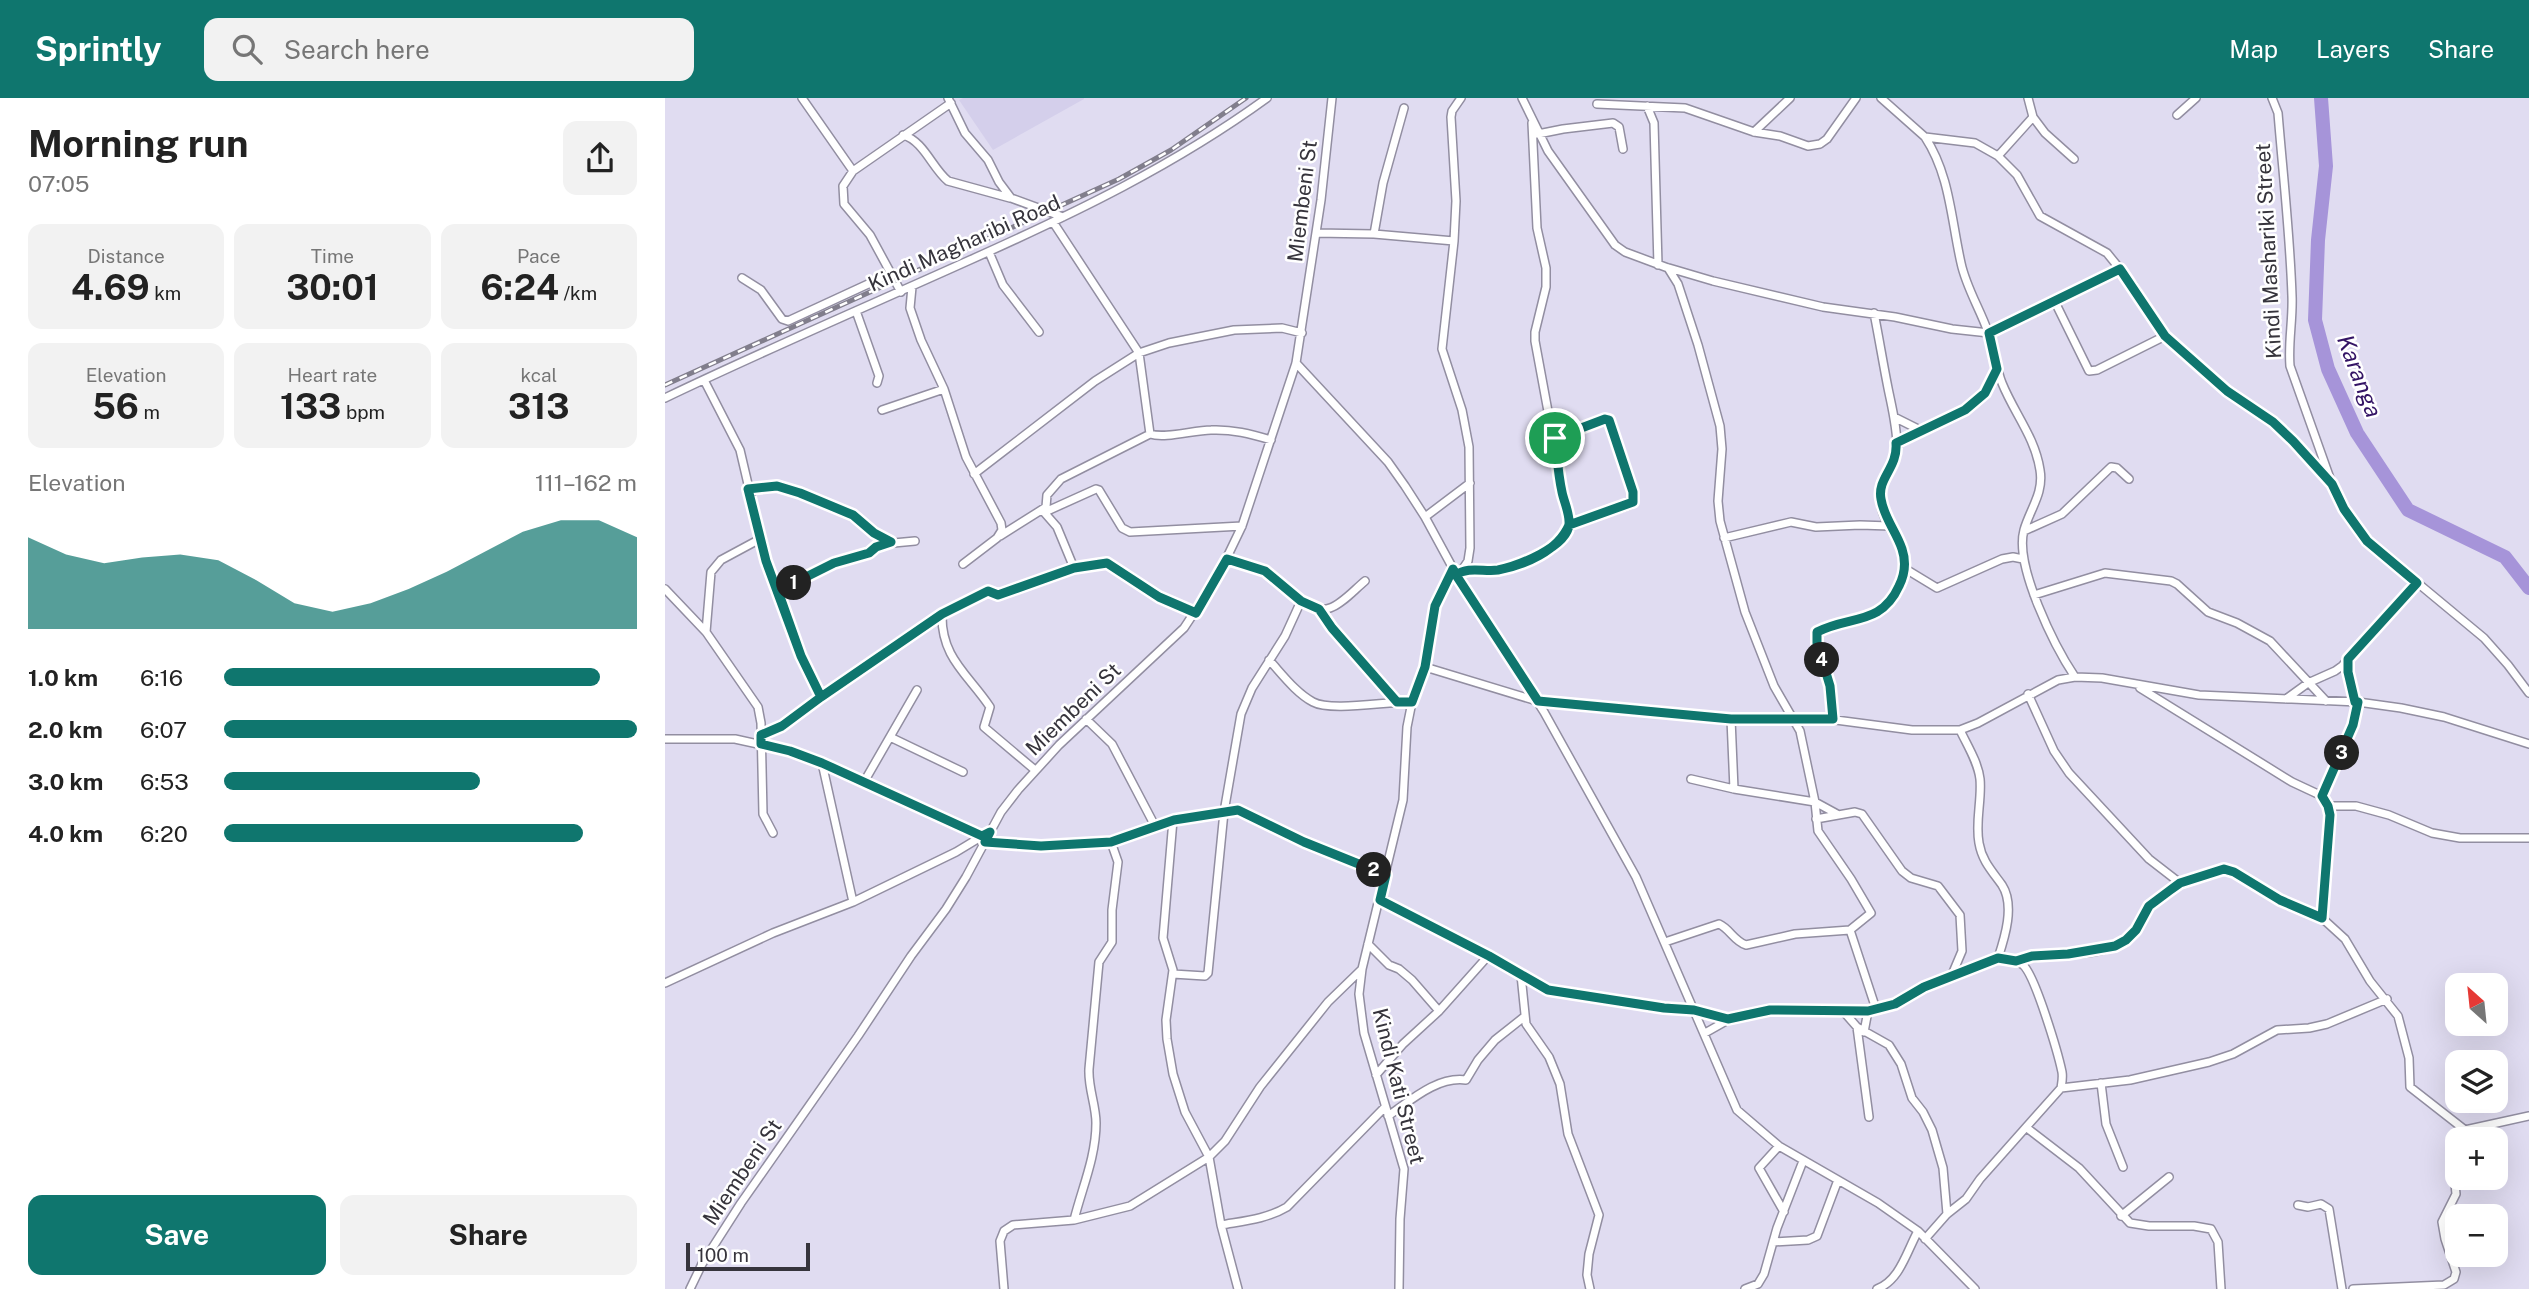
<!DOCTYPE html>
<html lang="en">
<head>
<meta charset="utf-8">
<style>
	:root { --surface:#fff; --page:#f2f2f2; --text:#222; --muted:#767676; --accent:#0f766e }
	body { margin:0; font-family:"Public Sans",sans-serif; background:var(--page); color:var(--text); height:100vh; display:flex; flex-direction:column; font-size:26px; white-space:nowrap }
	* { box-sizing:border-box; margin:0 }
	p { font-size:23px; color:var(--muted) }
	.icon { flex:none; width:38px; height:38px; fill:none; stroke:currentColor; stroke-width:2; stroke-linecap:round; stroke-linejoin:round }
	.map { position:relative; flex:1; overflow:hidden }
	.side { display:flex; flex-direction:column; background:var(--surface); width:665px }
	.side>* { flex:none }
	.needle { width:46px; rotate:333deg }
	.fabs { position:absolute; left:1780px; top:875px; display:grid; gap:14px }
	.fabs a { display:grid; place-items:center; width:63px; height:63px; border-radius:14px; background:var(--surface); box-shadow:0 7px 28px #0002; font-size:35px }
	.scale { position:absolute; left:21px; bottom:18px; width:124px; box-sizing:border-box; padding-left:7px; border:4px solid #36343c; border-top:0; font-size:19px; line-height:24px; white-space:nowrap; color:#36343c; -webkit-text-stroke:5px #fff; paint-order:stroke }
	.pin { position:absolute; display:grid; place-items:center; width:60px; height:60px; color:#fff; margin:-30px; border:4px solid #fff; border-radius:50%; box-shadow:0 2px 7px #0007 }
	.km { position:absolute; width:35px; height:35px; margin:-18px; border-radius:50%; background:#222; color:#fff; font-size:19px; line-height:35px; text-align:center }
	.round { display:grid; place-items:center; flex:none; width:74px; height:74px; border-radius:14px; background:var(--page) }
	.summary { display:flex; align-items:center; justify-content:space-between; height:119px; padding:0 28px }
	h1 { font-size:38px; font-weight:700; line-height:52px }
	.figures { display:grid; grid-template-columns:repeat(3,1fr); gap:10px; height:119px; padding:7px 28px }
	.figures div { display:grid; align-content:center; border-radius:14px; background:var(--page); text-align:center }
	.figures b { font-size:35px; font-weight:700 }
	.figures small { font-size:19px; font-weight:400 }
	.figures p { font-size:19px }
	.chart { height:196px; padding:14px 28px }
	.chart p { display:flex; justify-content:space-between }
	.chart svg { width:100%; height:126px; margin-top:7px; fill:var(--accent); opacity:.7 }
	.primary-button { display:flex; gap:14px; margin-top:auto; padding:14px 28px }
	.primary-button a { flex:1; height:80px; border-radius:14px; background:var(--accent); color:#fff; font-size:28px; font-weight:700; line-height:80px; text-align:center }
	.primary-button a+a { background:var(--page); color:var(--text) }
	ul { padding:0 28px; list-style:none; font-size:23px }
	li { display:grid; grid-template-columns:112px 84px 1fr; align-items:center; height:52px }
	li i { height:18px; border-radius:9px; background:var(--accent) }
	header { display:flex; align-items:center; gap:42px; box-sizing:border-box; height:98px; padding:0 35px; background:var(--accent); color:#fff }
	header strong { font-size:33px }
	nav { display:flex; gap:38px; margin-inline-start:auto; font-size:24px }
	.search { width:490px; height:63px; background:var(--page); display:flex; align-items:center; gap:18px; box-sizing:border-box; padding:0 24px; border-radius:14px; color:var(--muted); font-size:26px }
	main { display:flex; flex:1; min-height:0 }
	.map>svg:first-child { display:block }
	.built { fill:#d4cfeb }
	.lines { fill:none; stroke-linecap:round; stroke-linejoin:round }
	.river { stroke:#a694d9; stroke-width:14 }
	.street-casing { stroke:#928ea1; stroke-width:10 }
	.street { stroke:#fff; stroke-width:7 }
	.rail-casing { stroke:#817e8c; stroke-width:5 }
	.rail { stroke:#fff; stroke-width:2.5; stroke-dasharray:8; stroke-linecap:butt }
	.route-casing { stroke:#fff; stroke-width:14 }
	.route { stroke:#0f766e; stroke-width:9 }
	.labels { text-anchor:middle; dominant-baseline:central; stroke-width:5; stroke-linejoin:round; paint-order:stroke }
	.street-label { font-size:21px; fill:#36343c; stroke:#fff }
	.water-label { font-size:23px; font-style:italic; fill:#341465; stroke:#fff }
</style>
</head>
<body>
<header>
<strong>Sprintly</strong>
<div class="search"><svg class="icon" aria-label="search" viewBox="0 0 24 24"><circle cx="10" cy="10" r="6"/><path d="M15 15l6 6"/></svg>Search here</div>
<nav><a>Map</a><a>Layers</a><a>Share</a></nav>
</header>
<main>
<section class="side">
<div class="summary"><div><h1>Morning run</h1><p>07:05</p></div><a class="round"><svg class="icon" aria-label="share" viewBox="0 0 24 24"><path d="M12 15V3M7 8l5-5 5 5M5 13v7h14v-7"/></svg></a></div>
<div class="figures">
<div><p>Distance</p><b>4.69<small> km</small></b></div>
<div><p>Time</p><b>30:01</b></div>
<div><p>Pace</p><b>6:24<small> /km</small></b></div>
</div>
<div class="figures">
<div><p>Elevation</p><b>56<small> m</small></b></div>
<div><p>Heart rate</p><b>133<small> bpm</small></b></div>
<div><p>kcal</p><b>313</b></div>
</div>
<div class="chart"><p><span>Elevation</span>111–162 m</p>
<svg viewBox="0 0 160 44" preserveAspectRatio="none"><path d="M0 44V12L10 18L20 21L30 19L40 18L50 20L60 27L70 35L80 38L90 35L100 30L110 24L120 17L130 10L140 6L150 6L160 12V44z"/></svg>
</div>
<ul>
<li><b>1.0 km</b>6:16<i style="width:91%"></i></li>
<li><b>2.0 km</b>6:07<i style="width:100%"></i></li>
<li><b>3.0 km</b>6:53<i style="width:62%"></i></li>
<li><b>4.0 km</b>6:20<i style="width:87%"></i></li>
</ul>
<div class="primary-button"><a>Save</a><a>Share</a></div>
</section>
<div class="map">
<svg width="1864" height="1191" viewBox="0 0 1864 1191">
	<rect width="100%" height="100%" fill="#e0dcf1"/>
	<!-- built -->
	<path class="built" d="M 298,0 L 419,0 L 419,1 L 328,52 L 294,2 Z"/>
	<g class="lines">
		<!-- river -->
		<path class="river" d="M 1656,0 L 1661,68 L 1653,142 L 1650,222 L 1663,271 L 1692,335 L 1743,412 L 1840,459 L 1864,490"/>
		<defs>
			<path id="street" d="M 137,0 L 188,73 L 178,88 L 179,106 L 205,137 L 236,194
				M 283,0 L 300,35 L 323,62 L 334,84 L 346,100 L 398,119
				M 796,0 L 787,13 L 786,19 L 791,103 L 789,143 L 777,251 L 797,312 L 804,349 L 805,450 L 803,463 L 797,472
				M 857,0 L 883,53 L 950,147 L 960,154 L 1003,170 L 1013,186 L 1033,247 L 1055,328 L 1057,351 L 1053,403 L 1055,423 L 1080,514 L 1109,588 L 1135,633 L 1150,704 L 1153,733 L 1186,781 L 1206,815 L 1185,832 L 1211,911
				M 1216,0 L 1260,39 L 1310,45 L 1333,58 L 1352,77 L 1375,118 L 1442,155 L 1468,187 L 1500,238 L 1520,258 L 1562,293 L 1608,324 L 1664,384
				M 1607,0 L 1613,15 C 1618,76 1625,137 1627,198 C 1628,222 1623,244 1625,268 L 1667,386 L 1679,411 L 1702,443 L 1819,540 L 1843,567 L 1864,595
				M 932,6 L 1020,10 L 1089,34 L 1115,38 L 1143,48 L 1155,46 L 1162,41 L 1191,0
				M 982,8 L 989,25 L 993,167
				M 1512,17 L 1531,0
				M 1368,19 L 1380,35 L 1409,61
				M 1089,34 L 1125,0
				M 873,36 L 898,31 L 948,25 L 954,29 L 958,51
				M 238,37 C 259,43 267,70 283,83 L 345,100
				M 1260,39 C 1285,77 1286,121 1296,165 C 1301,189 1315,211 1323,234 C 1330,250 1330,268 1337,285 C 1349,315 1370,339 1375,372 C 1379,395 1365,411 1359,432 C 1349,468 1390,549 1410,579
				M 1333,58 L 1368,19 L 1363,0
				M 188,73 L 286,5
				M 388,124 L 474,255 L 485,336 C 500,341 529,332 546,332 C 567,331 586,336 606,342
				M 651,135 L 709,136 L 789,143
				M 709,136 L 718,85 L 739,10
				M 324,154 L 338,187 L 374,234
				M 1004,170 L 1048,183 L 1158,209 L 1230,219 L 1287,231 L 1324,235 L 1456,171
				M 77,180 L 96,192 L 117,221 L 123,223 L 227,175
				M 247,189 L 245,210 L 256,242 L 279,291 L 301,359 L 336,425 L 337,432 L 332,440 L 298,466
				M 1389,202 L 1424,273 L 1432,272 L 1500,238
				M 191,213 L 214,278 L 212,285
				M 631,265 L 723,364 L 740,388 L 760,419 L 791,476 L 879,614 L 971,779 L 1072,1012 L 1114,1048 L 1213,1105 L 1253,1133 L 1310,1191
				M 39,282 L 75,352 L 101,463 L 136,558 L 156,599
				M 0,300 C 100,252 203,208 305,162 C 408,116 510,67 602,0
				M 217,312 L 279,291
				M 1229,319 L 1257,333
				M 890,339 L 940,321 L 944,322 L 969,401 L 965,407 L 904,427
				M 1232,345 L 1300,312 L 1320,295 L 1332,271
				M 309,376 L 430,283 L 474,255 L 504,245 L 569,232 L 617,230 L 637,235
				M 83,391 L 112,388 L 153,402 L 188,417 L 216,440 L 226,444
				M 378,413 L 392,429 L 409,470
				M 380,414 L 431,391 L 434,392 L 457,430 L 465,434 L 577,428
				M 760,419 L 805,385
				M 1359,433 L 1397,416 L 1446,369 L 1452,370 L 1464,381
				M 335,438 L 381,409 L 382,397 L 396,381 L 485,336
				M 1059,440 L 1126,424 L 1151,429 L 1195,427 L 1225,428
				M 562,461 C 574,465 588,467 599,473 C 618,482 642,518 665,510 C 677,506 689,492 700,483
				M 1239,470 L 1272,490 L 1337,461 L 1348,459 L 1358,461
				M 798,471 C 835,474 889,465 904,427 L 870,243 L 870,234 L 881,189 L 881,170 L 872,130 L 867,25
				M 0,491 L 41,534 L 93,609 L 96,625 L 98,716 L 108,735
				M 113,493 L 169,465 L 204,455 L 218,446 L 250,443
				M 1369,497 L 1440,475 L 1506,483 L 1512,486 L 1543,514 L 1572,525 L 1605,543 L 1661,603
				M 654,511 L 667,530 L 732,604
				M 277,516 C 276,560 303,576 325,609 L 319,629 L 370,672
				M 41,534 L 46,474 L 56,462 L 95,441
				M 604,562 C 617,576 631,595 648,604 C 666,614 724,603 747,604
				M 1683,562 L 1683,574 L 1690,604
				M 760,569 L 872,603 L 1066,621 L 1148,619 L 1247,632 L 1295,632 L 1313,625 L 1393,582 L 1410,579 L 1437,580 L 1534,597 L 1693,604 L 1736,610 L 1779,619 L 1864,646
				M 1475,590 L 1627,684 L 1657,698 L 1663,708 L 1665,717 L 1657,820
				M 1363,596 L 1389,653 L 1404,675 L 1484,761 L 1515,785 L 1559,771 L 1565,772 L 1615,802 L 1657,820 L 1680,841 L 1705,883 L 1733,918 L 1744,960 L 1745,989 L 1800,1032
				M 1621,601 L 1643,585 L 1670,573 L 1677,568 L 1752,485
				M 421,621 L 447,646 L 490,728
				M 1066,621 L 1069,691
				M 1168,621 L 1165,588 L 1152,545 L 1152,534 C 1176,520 1207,527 1225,503 C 1264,453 1211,435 1215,393 C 1216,378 1231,369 1232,354 C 1233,333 1227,310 1223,290 C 1218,265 1214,240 1209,215
				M 1295,632 C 1302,647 1313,664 1315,681 C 1317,702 1310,724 1314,745 C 1317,763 1327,773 1337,787 C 1350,807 1340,839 1333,860
				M 96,637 C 124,629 145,607 168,590 C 218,555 267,517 323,493 L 333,497 L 409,470 L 442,465 L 493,499 L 531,515
				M 225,639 L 298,674
				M 0,641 L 70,641 L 125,653 L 157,665 L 317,738
				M 157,665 L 188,804
				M 1026,681 L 1069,691 L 1150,704 L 1172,716
				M 199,684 L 252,592
				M 1657,698 L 1688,627 L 1693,604
				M 1663,708 L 1691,708 L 1724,717 L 1767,735 L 1795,740 L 1864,740
				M 1151,721 L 1190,714 L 1197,716 L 1237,773 L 1246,780 L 1273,788 L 1295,817 L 1297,853 L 1286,879
				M 508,722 L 498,840 L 508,872 L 501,922 L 502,941 L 508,976 L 520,1014 L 544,1059 L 556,1127 L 573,1191
				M 320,744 L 376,748 L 446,744 L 508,722 L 573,712 L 639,744 L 721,777
				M 715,802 L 824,857 L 882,892 L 999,910 L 1029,912 L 1063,921 L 1105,912 L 1191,914 L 1211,911 L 1230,906 L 1259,889 L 1322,863 C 1334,860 1348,858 1358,867 C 1370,877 1393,955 1397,974 C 1398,980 1397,984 1396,990 L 1315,1081 L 1301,1101 L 1282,1116 L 1260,1141
				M 1000,844 L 1054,826 C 1065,831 1069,843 1081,847 L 1130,836 L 1185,832
				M 703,846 L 724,867 L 734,871 L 747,882 L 774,913
				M 1352,863 C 1384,853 1430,862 1459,843 C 1472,835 1474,819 1484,808 C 1493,799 1505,792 1515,785
				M 508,876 L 540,878 L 543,875 L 559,714 L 576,616 L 587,590 L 620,538 L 636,503
				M 856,877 L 861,926 L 884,959 L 895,986 L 903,1036 L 934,1117 L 924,1156 L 922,1177 L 925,1191
				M 0,885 L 108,835 L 188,804 L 291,754 L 324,734
				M 1178,913 L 1192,929 L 1224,947 L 1236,966 L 1247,1000 L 1258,1014 L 1267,1032 L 1278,1070 L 1282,1116
				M 1192,929 L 1204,1019
				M 1199,934 L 1203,913
				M 1040,935 L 1063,922
				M 711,977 L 738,946 L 774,913 L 824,857
				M 1436,985 L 1441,1026 L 1458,1069
				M 1396,990 L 1465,982 L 1544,964 L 1568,956 L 1612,932 L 1644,930 L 1662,926 L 1722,901
				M 723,1018 C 745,1003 772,978 801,982 L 813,962 L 830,942 L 859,919
				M 1362,1030 L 1414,1070 L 1465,1125 L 1484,1128 L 1529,1128 L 1546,1131 L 1553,1144 L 1556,1191
				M 1114,1048 L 1094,1070 L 1119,1114
				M 1633,1107 L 1643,1109 L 1656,1106 L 1664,1111 L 1677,1191
				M 1456,1118 L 1504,1079
				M 409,1122 C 417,1090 431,1059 431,1025 C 431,1007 423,990 424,971 L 434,864 L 447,844 L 447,812 L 453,764 L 446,744
				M 556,1127 C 578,1123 602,1121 622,1109 L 720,1009
				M 1108,1144 L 1143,1142 L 1152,1138 L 1173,1082
				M 25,1191 L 37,1166 L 76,1105 L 193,938 L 246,858 L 281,811 L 301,779 L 336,714 L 353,692 L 394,647 L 519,530 L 552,480 L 577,428 L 631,265 L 656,102 L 667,0
				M 339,1191 L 335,1143 L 339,1133 L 348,1127 L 409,1122 L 465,1108 L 544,1059 L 560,1043 L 595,989 L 663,904 L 696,872
				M 734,1191 L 735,1121 L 739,1071 L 699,935 L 694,896 L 697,871 L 738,702 L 742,629 L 747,604 L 760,569 L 770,508 L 788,471
				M 1080,1191 L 1093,1186 L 1099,1176 L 1112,1130 L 1138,1063
				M 1212,1191 C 1235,1182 1241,1155 1253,1133
				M 1688,1191 L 1779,1187 L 1789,1181 L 1791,1174 L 1780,1141 L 1777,1124 L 1791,1096 L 1786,1045 L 1793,1036 L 1800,1032 L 1864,1018"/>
		</defs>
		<!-- street casing -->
		<use href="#street" class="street-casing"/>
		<!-- street -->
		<use href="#street" class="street"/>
		<defs>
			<path id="rail" d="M 0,287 L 454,81 L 506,52 L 581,0"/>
		</defs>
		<!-- rail casing -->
		<use href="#rail" class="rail-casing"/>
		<!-- rail -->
		<use href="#rail" class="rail"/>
	</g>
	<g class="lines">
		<defs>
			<path id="route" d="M 890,340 C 892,358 893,376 897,394 C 899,404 905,416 904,426 C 903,449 852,468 833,472 C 819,474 803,468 791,477 L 788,471 L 770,508 L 760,569 L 747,604 L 732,604 L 667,530 L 654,511 L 636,503 L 600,473 L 562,461 L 531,515 L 494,499 L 442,465 L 409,470 L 333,497 L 323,493 L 277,516 L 156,599 L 136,558 L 113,493 L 169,465 L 204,455 L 211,449 L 226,444 L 209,435 L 188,417 L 135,395 L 112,388 L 83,391 L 101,463 L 136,558 L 156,599 L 117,628 L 96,637 L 96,646 L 125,653 L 157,665 L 317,738 L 325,734 L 320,744 L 376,748 L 446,744 L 509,722 L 573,712 L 639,744 L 721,777 L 715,802 L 824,858 L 883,892 L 999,910 L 1029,912 L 1063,921 L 1105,912 L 1203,913 L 1230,906 L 1259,889 L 1333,860 L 1351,863 L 1367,858 L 1403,856 L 1450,848 L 1461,842 L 1471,832 L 1484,808 L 1504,793 L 1515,785 L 1559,771 L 1569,774 L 1615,802 L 1657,820 L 1665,717 L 1663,708 L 1657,698 L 1688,627 L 1693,604 L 1690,604 L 1683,574 L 1683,561 L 1752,485 L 1702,443 L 1679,411 L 1667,386 L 1628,343 L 1608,324 L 1562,293 L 1500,238 L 1455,171 L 1324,235 L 1332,271 L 1320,295 L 1300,312 L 1231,345 C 1233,370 1212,380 1216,401 C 1219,420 1231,433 1237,451 C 1241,463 1240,476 1234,488 C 1216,528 1184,517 1152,534 L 1152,545 L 1165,588 L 1168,621 L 1066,621 L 873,603 L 791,477 C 803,468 819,474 833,472 C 860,467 893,453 904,427 L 968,404 L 968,394 L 944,322 L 940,321 L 890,340"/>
		</defs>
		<!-- route casing -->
		<use href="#route" class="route-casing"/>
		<!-- route -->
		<use href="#route" class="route"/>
	</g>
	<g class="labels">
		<!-- street labels -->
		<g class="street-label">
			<text transform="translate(637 103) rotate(-83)">Miembeni St</text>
			<text transform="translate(299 145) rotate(-24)">Kindi Magharibi Road</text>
			<text transform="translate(1603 153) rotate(-93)">Kindi Mashariki Street</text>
			<text transform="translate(408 611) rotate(-44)">Miembeni St</text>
			<text transform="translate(734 988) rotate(76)">Kindi Kati Street</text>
			<text transform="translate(77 1074) rotate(-56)">Miembeni St</text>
		</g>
		<!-- water labels -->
		<g class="water-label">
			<text transform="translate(1695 278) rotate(69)">Karanga</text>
		</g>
	</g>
</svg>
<div class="fabs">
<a><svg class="needle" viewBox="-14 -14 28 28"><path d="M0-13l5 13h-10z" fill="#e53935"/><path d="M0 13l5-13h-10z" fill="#767676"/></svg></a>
<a><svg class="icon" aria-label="layers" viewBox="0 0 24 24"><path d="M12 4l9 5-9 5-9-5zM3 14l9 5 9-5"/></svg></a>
<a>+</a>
<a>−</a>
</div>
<div class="scale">100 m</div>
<div class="pin" style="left:890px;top:340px;background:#1e9e55"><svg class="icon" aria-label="arrive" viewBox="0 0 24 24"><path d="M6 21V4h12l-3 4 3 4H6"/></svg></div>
<b class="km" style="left:129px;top:485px">1</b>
<b class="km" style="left:709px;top:772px">2</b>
<b class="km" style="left:1677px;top:655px">3</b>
<b class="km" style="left:1157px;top:562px">4</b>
</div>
</main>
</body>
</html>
